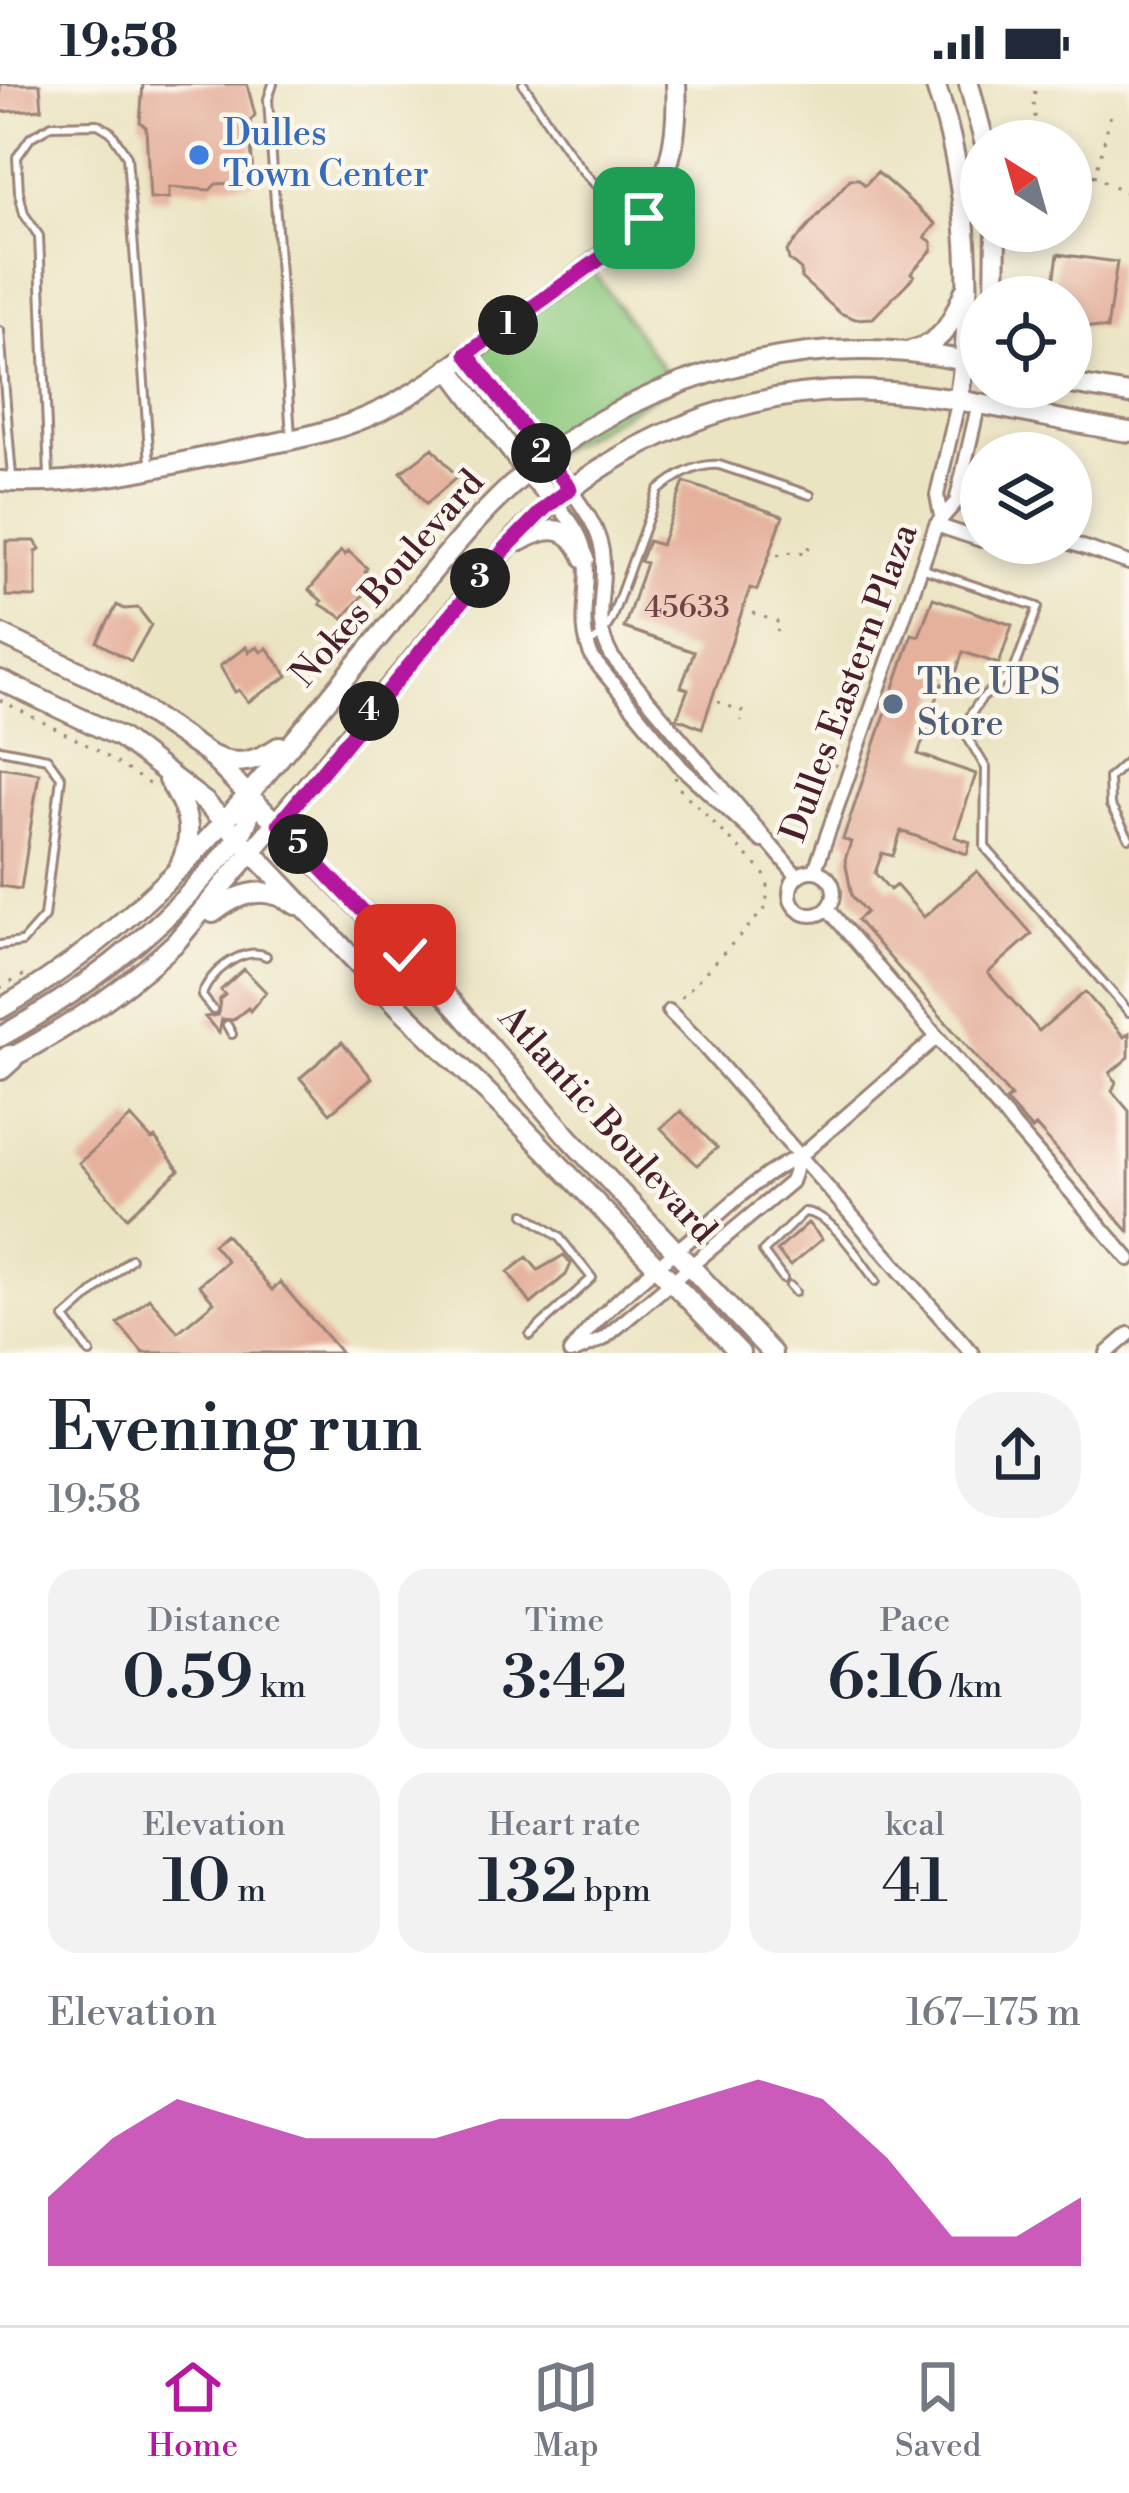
<!DOCTYPE html>
<html lang="en">
<head>
<meta charset="utf-8">
<style>
	:root { --surface:#fff; --page:#f2f2f3; --text:#1f2937; --muted:#747a83; --line:#e0e1e3; --accent:#b5179e }
	body { margin:0; font-family:"Libre Bodoni",serif; background:var(--page); color:var(--text); height:100vh; display:flex; flex-direction:column; font-size:45px; white-space:nowrap }
	* { box-sizing:border-box; margin:0 }
	p { font-size:39px; color:var(--muted) }
	.icon { flex:none; width:66px; height:66px; fill:none; stroke:currentColor; stroke-width:2; stroke-linecap:round; stroke-linejoin:round }
	.map { position:relative; height:1269px; overflow:hidden }
	.details { display:flex; flex-direction:column; background:var(--surface); flex:1 }
	.details>* { flex:none }
	.needle { width:78px; rotate:323deg }
	.controls { position:absolute; left:960px; top:36px; display:grid; gap:24px }
	.controls a { display:grid; place-items:center; width:132px; height:132px; border-radius:50%; background:var(--surface); box-shadow:0 6px 18px #0003; font-size:60px }
	.pin { position:absolute; display:grid; place-items:center; width:102px; height:102px; color:#fff; margin:-51px; border-radius:24px; box-shadow:0 6px 18px #0006 }
	.km { position:absolute; width:60px; height:60px; margin:-30px; border-radius:50%; background:#222; color:#fff; font-size:33px; line-height:60px; text-align:center }
	.round { display:grid; place-items:center; flex:none; width:126px; height:126px; border-radius:48px; background:var(--page) }
	.summary { display:flex; align-items:center; justify-content:space-between; height:204px; padding:0 48px }
	h1 { font-size:66px; font-weight:600; line-height:90px }
	.figures { display:grid; grid-template-columns:repeat(3,1fr); gap:18px; height:204px; padding:12px 48px }
	.figures div { display:grid; align-content:center; border-radius:30px; background:var(--page); text-align:center }
	.figures b { font-size:60px; font-weight:600 }
	.figures small { font-size:33px; font-weight:400 }
	.figures p { font-size:33px }
	.chart { height:336px; padding:24px 48px }
	.chart p { display:flex; justify-content:space-between }
	.chart svg { width:100%; height:216px; margin-top:12px; fill:var(--accent); opacity:.7 }
	.status { display:flex; justify-content:space-between; align-items:center; height:84px; padding:0 60px; background:var(--surface); direction:ltr }
	.status svg { height:33px; fill:currentColor }
	.tabs { display:flex; justify-content:space-around; align-items:center; height:168px; border-top:3px solid var(--line); background:var(--surface); font-size:33px; color:var(--muted) }
	.tabs a { display:grid; justify-items:center; gap:6px }
	.tabs .on { color:var(--accent) }
	.map>svg:first-child { display:block }
	.green { fill:#8dc97f; stroke:#6c7455; stroke-width:3 }
	.building { fill:#e5b09c }
	.lines { fill:none; stroke-linecap:round; stroke-linejoin:round }
	.lane-casing { stroke:#9a8277; stroke-width:12 }
	.street-casing { stroke:#9a8277; stroke-width:18 }
	.secondary-casing { stroke:#9a8277; stroke-width:24 }
	.highway-casing { stroke:#9a8277; stroke-width:30 }
	.path { stroke:#9a8277; stroke-width:3; stroke-dasharray:3 9; stroke-linecap:butt }
	.lane { stroke:#fff; stroke-width:6 }
	.street { stroke:#fff; stroke-width:12 }
	.secondary { stroke:#fff; stroke-width:18 }
	.highway { stroke:#fff; stroke-width:24 }
	.route-casing { stroke:#fff; stroke-width:24 }
	.route { stroke:#b5179e; stroke-width:15 }
	.shop-dot { fill:#3f7fe0; stroke:#fbf7ec; stroke-width:4.5 }
	.service-dot { fill:#5c6f8a; stroke:#fbf7ec; stroke-width:4.5 }
	.labels { text-anchor:middle; dominant-baseline:central; stroke-width:9; stroke-linejoin:round; paint-order:stroke }
	.number-label { font-size:30px; fill:#714347 }
	.shop-label { font-size:36px; fill:#366cbe; stroke:#fbf7ec; text-anchor:start }
	.street-label { font-size:36px; fill:#4a1f2b; stroke:#fbf7ec }
	.service-label { font-size:36px; fill:#4e5e75; stroke:#fbf7ec; text-anchor:start }
</style>
</head>
<body>
<div class="status"><b>19:58</b><svg viewBox="0 0 49 12"><path d="M0 12V9h3v3zM5 12V6h3v6zM10 12V3h3v9zM15 12V0h3v12zM26 1h20v11H26zM47 4h2v5h-2z"/></svg></div>
<div class="map">
<svg width="1129" height="1269" viewBox="0 0 1129 1269">
	<rect width="100%" height="100%" fill="#fbf7ec"/>
	<filter id="ink" filterUnits="userSpaceOnUse"><feTurbulence type="fractalNoise" baseFrequency=".00833" numOctaves="2"/><feDisplacementMap in="SourceGraphic" scale="24" xChannelSelector="R" yChannelSelector="G"/><feConvolveMatrix kernelMatrix="1 2 1 2 8 2 1 2 1" color-interpolation-filters="sRGB"/></filter>
	<filter id="wash" filterUnits="userSpaceOnUse"><feTurbulence type="fractalNoise" baseFrequency=".004" numOctaves="4" result="noise"/><feDisplacementMap in="SourceGraphic" scale="48" xChannelSelector="R" yChannelSelector="G"/><feGaussianBlur stdDeviation="2.7" result="paint"/><feColorMatrix in="noise" values="0 0 0 0 0 0 0 0 0 0 0 0 0 0 0 0 0 1.4 0 .05"/><feComposite in="paint" operator="in"/></filter>
	<g filter="url(#wash)">
		<rect width="100%" height="100%" fill="#ebe4c3"/>
		<!-- green -->
		<path class="green" d="M 590,183 L 675,301 L 545,374 L 467,270 Z"/>
		<g id="blocks">
			<!-- building -->
			<path class="building" d="M 0,0 L 40,0 L 42,25 L 0,28 Z
				M 143,0 L 247,0 L 255,31 L 250,37 L 253,98 L 216,100 L 210,106 L 169,103 L 169,114 L 150,115 L 146,43 L 140,38 Z
				M 877,88 L 936,140 L 925,153 L 932,158 L 932,166 L 911,189 L 914,192 L 873,234 L 855,235 L 840,229 L 801,194 L 801,186 L 789,176 L 787,167 L 850,95 L 859,95 L 865,101 Z
				M 1058,170 L 1117,178 L 1107,245 L 1071,240 L 1071,213 L 1052,213 Z
				M 433,364 L 457,393 L 426,420 L 401,388 Z
				M 684,398 L 783,432 L 757,506 L 750,504 L 702,644 L 677,634 L 688,605 L 681,603 L 694,568 L 624,544 L 646,479 L 640,477 L 648,457 L 661,461 Z
				M 6,457 L 35,457 L 40,465 L 36,468 L 36,513 L 6,512 Z
				M 341,467 L 345,471 L 348,467 L 367,484 L 365,487 L 369,491 L 363,498 L 370,503 L 343,534 L 320,520 L 322,517 L 309,506 Z
				M 933,514 L 1012,541 L 999,580 L 963,568 L 951,603 L 942,600 L 918,670 L 976,690 L 955,753 L 970,758 L 967,770 L 901,747 L 893,772 L 882,769 L 875,789 L 890,806 L 896,801 L 924,833 L 977,787 L 1032,850 L 988,889 L 1039,947 L 1085,908 L 1124,953 L 1129,949 L 1129,973 L 1110,989 L 1116,998 L 1112,1007 L 1129,1027 L 1129,1148 L 1036,1042 L 1032,1046 L 1006,1017 L 1011,1013 L 857,836 L 866,828 L 852,812 L 845,776 L 851,758 L 843,755 L 912,550 L 919,552 Z
				M 117,521 L 124,525 L 138,524 L 151,541 L 131,577 L 97,558 Z
				M 246,563 L 249,568 L 257,563 L 261,568 L 267,564 L 288,592 L 248,618 L 239,606 L 235,608 L 220,582 Z
				M 0,683 L 39,689 L 21,805 L 0,802 Z
				M 244,885 L 266,908 L 250,927 L 248,924 L 233,936 L 222,935 L 219,949 L 205,933 L 218,931 L 220,915 L 225,911 L 221,906 Z
				M 342,958 L 372,994 L 330,1029 L 300,994 Z
				M 681,1027 L 717,1064 L 697,1081 L 661,1044 Z
				M 131,1033 L 152,1056 L 155,1054 L 179,1086 L 127,1133 L 79,1079 Z
				M 808,1139 L 822,1155 L 790,1182 L 777,1167 Z
				M 225,1150 L 272,1206 L 280,1198 L 341,1269 L 143,1269 L 118,1240 L 149,1214 L 178,1248 L 214,1218 L 199,1201 L 227,1177 L 213,1160 Z
				M 564,1171 L 571,1180 L 566,1191 L 531,1220 L 508,1188 L 527,1173 L 538,1186 Z"/>
		</g>
	</g>
	<g filter="url(#ink)">
		<use href="#blocks" fill-opacity="0" stroke="#9a8277" stroke-width="3"/>
		<g class="lines">
			<defs>
				<path id="lane" d="M 273,0 L 268,15 L 291,352
					M 523,0 C 556,48 584,105 637,131
					M 0,247 L 12,393
					M 49,392 L 39,152 L 24,130 L 19,108 L 17,73 L 31,53 L 52,41 L 98,40 L 111,48 L 127,72 L 150,379
					M 921,484 L 1038,523 L 1013,589 L 981,615 L 967,636 L 968,654 L 986,684 L 985,763 L 1129,928
					M 589,560 L 601,552 L 611,536 L 658,407 C 674,393 697,379 719,381 L 810,411
					M 0,665 L 47,674 L 61,693 L 44,833 L 22,858 L 0,861
					M 1129,676 L 1109,694 L 1110,721 L 1129,754
					M 213,926 L 202,912 C 208,889 243,861 266,872
					M 227,941 L 232,950
					M 525,1130 L 559,1153 L 592,1194 L 530,1251
					M 783,1195 L 763,1168 L 804,1128 C 833,1130 859,1175 876,1197
					M 790,1202 L 795,1208
					M 90,1269 L 65,1234 L 131,1175"/>
				<path id="street" d="M 570,405 C 584,425 598,443 602,467 C 608,508 589,532 612,573 L 797,792
					M 554,417 C 564,429 576,442 582,458 C 596,495 573,536 593,575 L 682,684 L 762,757
					M 941,432 L 937,411 L 958,319
					M 936,441 L 981,456
					M 1071,459 L 1129,479
					M 815,786 L 936,441 L 956,418 L 978,323
					M790 809a22 22 0 1 1 44 0a22 22 0 1 1-44 0Z
					M 669,927 L 701,959 L 972,1269
					M 937,953 L 1129,1175
					M 574,1268 L 603,1255 L 791,1098 L 800,1072
					M 570,1269 C 603,1223 651,1188 694,1152 C 728,1123 760,1090 800,1072 L 937,953 L 828,825
					M 1107,1269 L 1129,1250"/>
				<path id="secondary" d="M 935,0 C 970,101 975,215 958,319
					M 969,0 L 984,57
					M 995,213 L 996,147
					M 910,267 C 944,259 952,238 964,208
					M 467,270 L 570,405
					M 449,284 L 527,388 L 554,417
					M 1071,300 L 1129,310
					M 0,397 C 79,404 157,383 234,367 C 279,358 325,351 367,333 C 425,308 475,265 526,228 C 617,163 683,125 676,0
					M 520,457 C 551,440 570,441 585,475
					M 0,550 L 104,599 L 207,669 L 447,913 L 570,1055 L 772,1269
					M 0,596 L 120,653 L 205,718 L 399,923 L 523,1043 L 740,1269
					M 211,671 C 237,684 257,677 280,662
					M 168,696 C 187,724 196,748 180,781
					M 213,829 C 239,808 267,800 296,821
					M 0,925 C 164,832 274,679 393,536 C 435,485 476,431 527,388 C 649,285 826,240 981,281
					M 0,953 C 81,908 148,857 209,788 C 228,766 257,742 249,710
					M 1,979 C 65,946 123,908 176,858 L 517,451 C 612,359 741,301 875,307 C 959,311 1045,335 1129,348"/>
				<path id="highway" d="M 0,983 L 10,974"/>
			</defs>
			<!-- lane casing -->
			<use href="#lane" class="lane-casing"/>
			<!-- street casing -->
			<use href="#street" class="street-casing"/>
			<!-- secondary casing -->
			<use href="#secondary" class="secondary-casing"/>
			<!-- highway casing -->
			<use href="#highway" class="highway-casing"/>
			<!-- path -->
			<path class="path" d="M 1035,7 L 1033,22 L 1040,57
				M 1071,80 L 1129,110
				M 1095,93 L 1111,30
				M 777,471 L 797,467 L 807,470 L 810,461
				M 901,477 L 893,501 L 901,503
				M 753,529 L 780,539 L 777,548
				M 874,550 L 870,559 L 878,562
				M 954,606 L 974,613
				M 0,616 L 97,666 L 155,704
				M 718,618 L 744,628 L 741,637
				M 837,682 L 829,679 L 837,654
				M 675,693 L 679,704 L 763,788 L 768,801 L 766,824 L 678,917
				M 801,746 L 803,755
				M 0,904 L 24,891"/>
			<!-- lane -->
			<use href="#lane" class="lane"/>
			<!-- street -->
			<use href="#street" class="street"/>
			<!-- secondary -->
			<use href="#secondary" class="secondary"/>
			<!-- highway -->
			<use href="#highway" class="highway"/>
		</g>
	</g>
	<g class="lines" filter="url(#ink)">
		<defs>
			<path id="route" d="M 405,871 L 279,740 L 505,465 L 545,424 L 570,405 L 467,270 L 612,166 L 644,134"/>
		</defs>
		<!-- route casing -->
		<use href="#route" class="route-casing"/>
		<!-- route -->
		<use href="#route" class="route"/>
	</g>
	<!-- markers -->
	<circle class="shop-dot" cx="199" cy="71" r="12"/>
	<circle class="service-dot" cx="893" cy="620" r="12"/>
	<g class="labels">
		<!-- number labels -->
		<g class="number-label">
			<text x="687" y="524">45633</text>
		</g>
		<!-- shop labels -->
		<g class="shop-label">
			<text x="223" y="50">Dulles<tspan x="223" dy="41">Town Center</tspan></text>
		</g>
		<!-- street labels -->
		<g class="street-label">
			<text transform="translate(388 495) rotate(-49)">Nokes Boulevard</text>
			<text transform="translate(850 599) rotate(-70)">Dulles Eastern Plaza</text>
			<text transform="translate(607 1041) rotate(48)">Atlantic Boulevard</text>
		</g>
		<!-- service labels -->
		<g class="service-label">
			<text x="917" y="599">The UPS<tspan x="917" dy="41">Store</tspan></text>
		</g>
	</g>
</svg>
<div class="controls">
<a><svg class="needle" viewBox="-14 -14 28 28"><path d="M0-13l5 13h-10z" fill="#e53935"/><path d="M0 13l5-13h-10z" fill="#747a83"/></svg></a>
<a><svg class="icon" aria-label="locate" viewBox="0 0 24 24"><circle cx="12" cy="12" r="6"/><path d="M12 2v4M12 18v4M2 12h4M18 12h4"/></svg></a>
<a><svg class="icon" aria-label="layers" viewBox="0 0 24 24"><path d="M12 4l9 5-9 5-9-5zM3 14l9 5 9-5"/></svg></a>
</div>
<div class="pin" style="left:644px;top:134px;background:#1e9e55"><svg class="icon" aria-label="arrive" viewBox="0 0 24 24"><path d="M6 21V4h12l-3 4 3 4H6"/></svg></div>
<div class="pin" style="left:405px;top:871px;background:#d93025"><svg class="icon" aria-label="check" viewBox="0 0 24 24"><path d="M5 12l5 5 9-10"/></svg></div>
<b class="km" style="left:508px;top:241px">1</b>
<b class="km" style="left:541px;top:369px">2</b>
<b class="km" style="left:480px;top:494px">3</b>
<b class="km" style="left:369px;top:627px">4</b>
<b class="km" style="left:298px;top:760px">5</b>
</div>
<section class="details">
<div class="summary"><div><h1>Evening run</h1><p>19:58</p></div><a class="round"><svg class="icon" aria-label="share" viewBox="0 0 24 24"><path d="M12 15V3M7 8l5-5 5 5M5 13v7h14v-7"/></svg></a></div>
<div class="figures">
<div><p>Distance</p><b>0.59<small> km</small></b></div>
<div><p>Time</p><b>3:42</b></div>
<div><p>Pace</p><b>6:16<small> /km</small></b></div>
</div>
<div class="figures">
<div><p>Elevation</p><b>10<small> m</small></b></div>
<div><p>Heart rate</p><b>132<small> bpm</small></b></div>
<div><p>kcal</p><b>41</b></div>
</div>
<div class="chart"><p><span>Elevation</span>167–175 m</p>
<svg viewBox="0 0 160 44" preserveAspectRatio="none"><path d="M0 44V30L10 18L20 10L30 14L40 18L50 18L60 18L70 14L80 14L90 14L100 10L110 6L120 10L130 22L140 38L150 38L160 30V44z"/></svg>
</div>
</section>
<nav class="tabs">
<a class="on"><svg class="icon" aria-label="home" viewBox="0 0 24 24"><path d="M3 11l9-7 9 7M6 9v11h12V9"/></svg>Home</a>
<a><svg class="icon" aria-label="map" viewBox="0 0 24 24"><path d="M3 6l6-2 6 2 6-2v14l-6 2-6-2-6 2zM9 4v14M15 6v14"/></svg>Map</a>
<a><svg class="icon" aria-label="saved" viewBox="0 0 24 24"><path d="M7 4h10v16l-5-4-5 4z"/></svg>Saved</a>
</nav>
</body>
</html>
